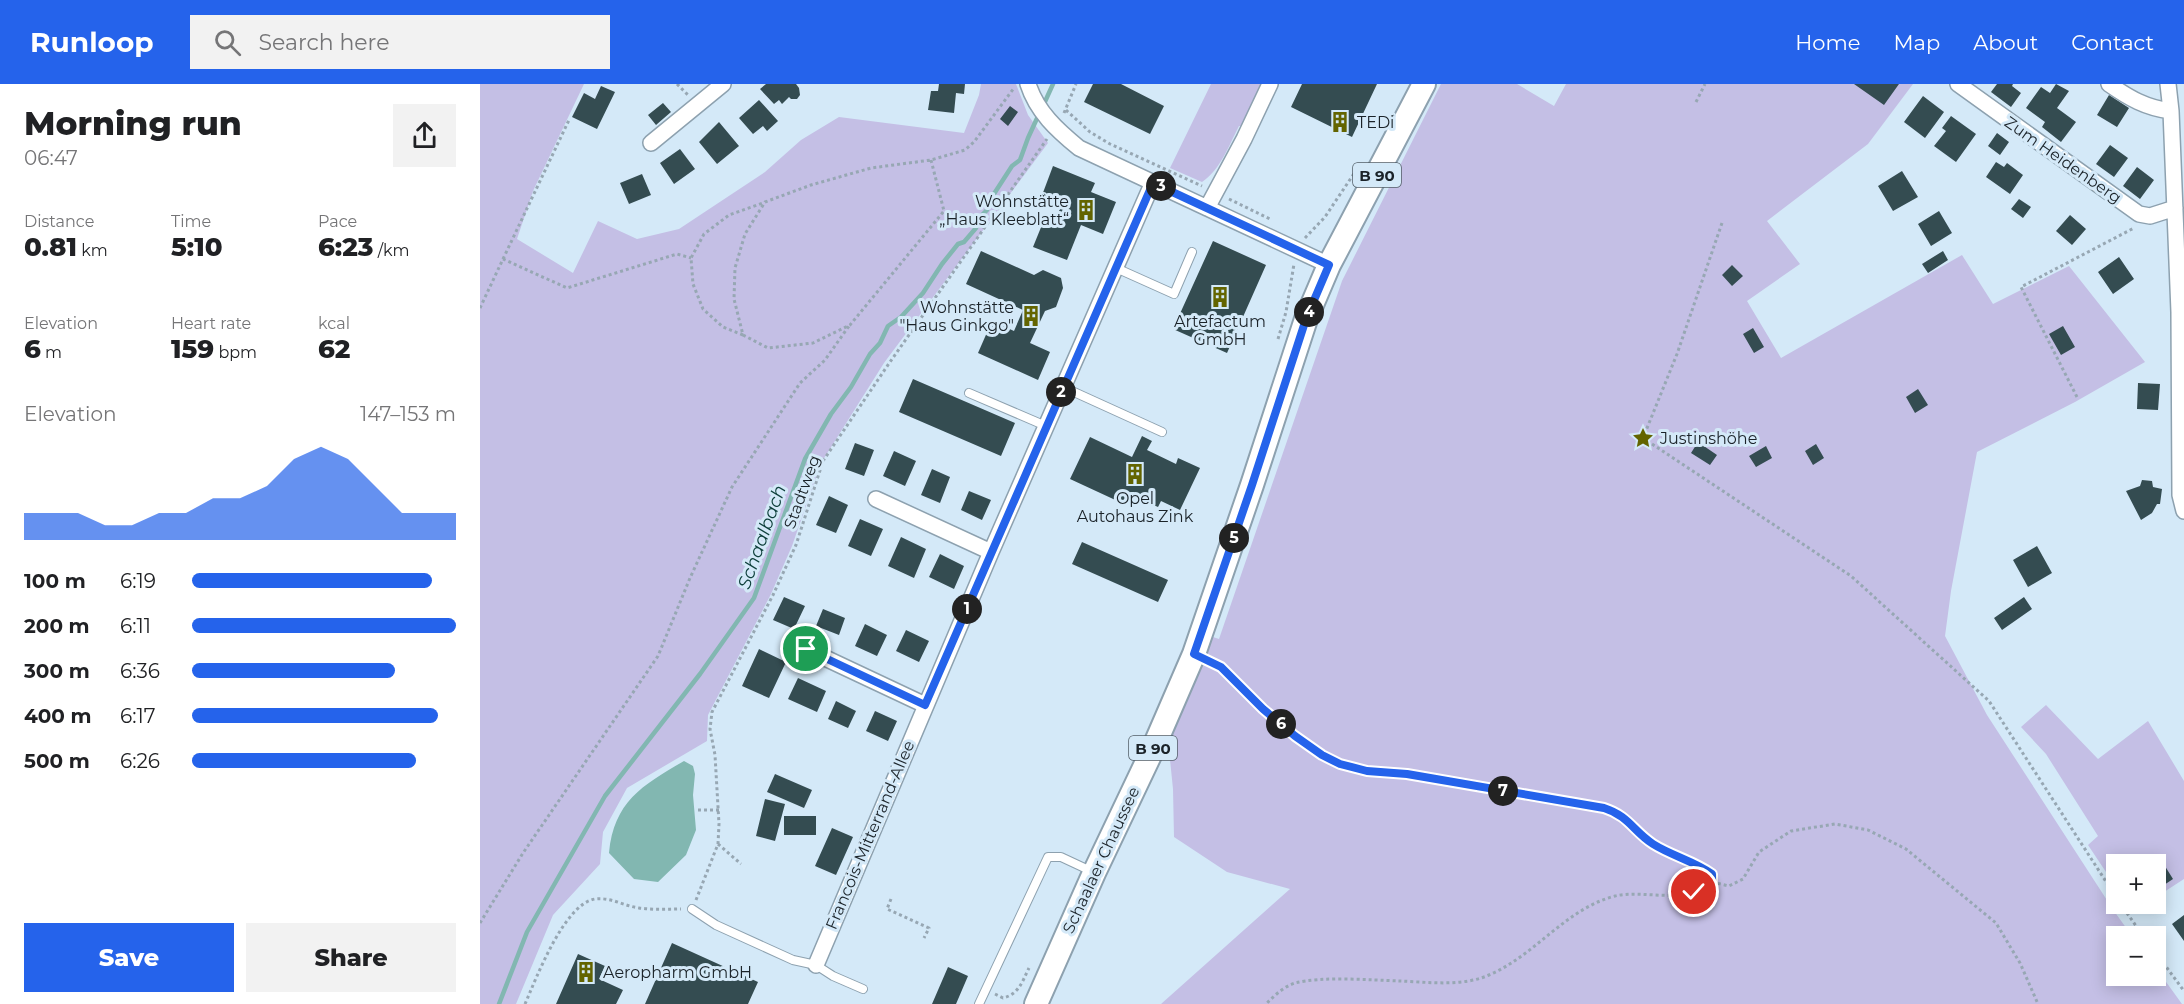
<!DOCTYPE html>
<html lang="en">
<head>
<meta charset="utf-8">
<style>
	:root { --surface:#fff; --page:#f2f2f2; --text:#202124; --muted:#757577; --accent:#2563eb }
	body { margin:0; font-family:Montserrat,sans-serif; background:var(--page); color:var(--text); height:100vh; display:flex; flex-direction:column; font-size:22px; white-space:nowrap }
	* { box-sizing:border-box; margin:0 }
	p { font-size:20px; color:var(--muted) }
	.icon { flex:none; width:33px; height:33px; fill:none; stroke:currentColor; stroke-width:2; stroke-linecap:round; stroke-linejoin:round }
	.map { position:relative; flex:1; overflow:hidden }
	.sheet { display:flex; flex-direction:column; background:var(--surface); width:480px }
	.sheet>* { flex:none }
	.tools { position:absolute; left:1626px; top:770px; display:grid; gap:12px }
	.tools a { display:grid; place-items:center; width:60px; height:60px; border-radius:0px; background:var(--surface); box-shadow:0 3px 15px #0003; font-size:30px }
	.pin { position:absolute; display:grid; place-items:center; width:51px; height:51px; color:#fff; margin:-26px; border:3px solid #fff; border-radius:50%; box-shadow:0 2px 6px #0007 }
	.km { position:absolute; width:30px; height:30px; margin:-15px; border-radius:50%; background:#222; color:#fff; font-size:16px; line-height:30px; text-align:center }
	.round { display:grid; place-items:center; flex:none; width:63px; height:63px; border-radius:0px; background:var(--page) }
	.summary { display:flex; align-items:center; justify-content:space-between; height:102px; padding:0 24px }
	h1 { font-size:33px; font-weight:800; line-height:45px }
	.stats { display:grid; grid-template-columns:repeat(3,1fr); gap:9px; height:102px; padding:6px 24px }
	.stats div { display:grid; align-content:center }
	.stats b { font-size:26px; font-weight:800 }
	.stats small { font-size:16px; font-weight:400 }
	.stats p { font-size:16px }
	.chart { height:168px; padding:12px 24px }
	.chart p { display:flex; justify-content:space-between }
	.chart svg { width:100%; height:108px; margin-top:6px; fill:var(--accent); opacity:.7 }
	.cta { display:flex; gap:12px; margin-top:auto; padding:12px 24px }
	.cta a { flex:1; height:69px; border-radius:0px; background:var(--accent); color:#fff; font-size:24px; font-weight:800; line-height:69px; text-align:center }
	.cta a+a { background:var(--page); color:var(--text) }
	ul { padding:0 24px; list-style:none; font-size:20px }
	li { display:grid; grid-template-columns:96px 72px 1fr; align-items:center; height:45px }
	li i { height:15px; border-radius:8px; background:var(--accent) }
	header { display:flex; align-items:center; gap:36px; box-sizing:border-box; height:84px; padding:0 30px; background:var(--accent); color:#fff }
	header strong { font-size:28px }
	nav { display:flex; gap:33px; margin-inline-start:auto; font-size:21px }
	.search { width:420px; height:54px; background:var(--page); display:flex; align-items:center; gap:15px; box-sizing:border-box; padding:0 21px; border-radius:0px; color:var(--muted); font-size:22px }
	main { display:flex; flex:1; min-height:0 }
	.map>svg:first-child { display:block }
	.green { fill:#c4bfe5 }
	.water { fill:#82b7b1 }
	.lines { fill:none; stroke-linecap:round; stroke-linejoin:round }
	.stream { stroke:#82b7b1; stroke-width:4.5 }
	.building { fill:#344c51 }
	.service-casing { stroke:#8da1af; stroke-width:10 }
	.minor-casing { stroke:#8da1af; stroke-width:18 }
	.primary-casing { stroke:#8da1af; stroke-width:26 }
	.path { stroke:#97a7b3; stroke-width:3; stroke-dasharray:3 3; stroke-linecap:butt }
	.service { stroke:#fff; stroke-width:8 }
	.minor { stroke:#fff; stroke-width:15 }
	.primary { stroke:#fff; stroke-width:22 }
	.route-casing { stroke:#fff; stroke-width:12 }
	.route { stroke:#2563eb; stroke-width:8 }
	.labels { text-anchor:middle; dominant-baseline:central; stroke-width:6; stroke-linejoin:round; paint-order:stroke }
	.shield { fill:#d4e9f8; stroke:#525e67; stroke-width:1.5 }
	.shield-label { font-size:15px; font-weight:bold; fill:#1b2329 }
	.poi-label { font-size:16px; fill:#1b2329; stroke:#d4e9f8; text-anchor:start }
	.street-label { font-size:16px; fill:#1b2329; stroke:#d4e9f8 }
	.water-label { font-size:18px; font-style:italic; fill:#0f403c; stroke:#d4e9f8 }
</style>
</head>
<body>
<header>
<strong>Runloop</strong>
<div class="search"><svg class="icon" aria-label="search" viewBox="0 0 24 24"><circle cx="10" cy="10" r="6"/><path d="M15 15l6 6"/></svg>Search here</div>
<nav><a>Home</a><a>Map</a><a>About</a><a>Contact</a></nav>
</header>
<main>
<section class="sheet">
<div class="summary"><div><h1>Morning run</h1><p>06:47</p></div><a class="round"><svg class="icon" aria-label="share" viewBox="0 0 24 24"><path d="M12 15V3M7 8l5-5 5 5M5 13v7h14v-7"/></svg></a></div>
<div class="stats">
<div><p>Distance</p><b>0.81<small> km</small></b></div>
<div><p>Time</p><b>5:10</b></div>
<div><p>Pace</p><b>6:23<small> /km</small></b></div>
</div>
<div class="stats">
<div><p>Elevation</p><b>6<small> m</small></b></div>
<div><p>Heart rate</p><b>159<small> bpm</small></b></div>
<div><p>kcal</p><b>62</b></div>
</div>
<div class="chart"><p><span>Elevation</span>147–153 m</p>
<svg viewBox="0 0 160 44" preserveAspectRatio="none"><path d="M0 44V33L10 33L20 33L30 38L40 38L50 33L60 33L70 27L80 27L90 22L100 11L110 6L120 11L130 22L140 33L150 33L160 33V44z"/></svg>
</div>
<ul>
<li><b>100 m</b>6:19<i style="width:91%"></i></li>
<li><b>200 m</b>6:11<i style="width:100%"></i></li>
<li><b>300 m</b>6:36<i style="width:77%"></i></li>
<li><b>400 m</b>6:17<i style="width:93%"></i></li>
<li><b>500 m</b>6:26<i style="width:85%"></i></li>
</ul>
<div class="cta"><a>Save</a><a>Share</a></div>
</section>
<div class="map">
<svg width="1704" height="920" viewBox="0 0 1704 920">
	<rect width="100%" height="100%" fill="#d4e9f8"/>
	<!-- green -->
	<path class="green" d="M 0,0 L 104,0 L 53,107 L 37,155 L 93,189 L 118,137 L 157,155 L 199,145 L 285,88 L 321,56 L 359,33 L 484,49 L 499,11 L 501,0 L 536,0 L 548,31 L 568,59 L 404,279 L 341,379 L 312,462 L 291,510 L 228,631 L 227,657 L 147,704 L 123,748 L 120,780 L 73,831 L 36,920 L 0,920 Z
		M 731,0 L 783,0 L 762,42 L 759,42 C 748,63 741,85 722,98 L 690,84 Z
		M 961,0 L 1037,0 L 1074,22 L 1086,0 L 1433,0 L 1388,60 L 1287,137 L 1320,180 L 1267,217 L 1301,274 L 1482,171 L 1513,220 L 1589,182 L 1665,278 L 1595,318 L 1497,368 L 1471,507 L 1465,552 L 1507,631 L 1634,827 L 1652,852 L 1636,852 L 1636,891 L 1676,891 L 1676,884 L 1702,920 L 681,920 L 810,805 L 747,788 L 694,753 L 693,705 L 688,656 L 730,552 L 739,555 L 862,197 Z
		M 1566,621 L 1618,675 L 1668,637 L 1704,697 L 1704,795 L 1684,808 L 1679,802 L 1676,804 L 1676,780 L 1636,780 L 1636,803 L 1608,761 L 1618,752 L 1566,670 L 1541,643 Z"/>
	<!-- water -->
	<path class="water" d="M 204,677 L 213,682 L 215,690 L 213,711 L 216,746 L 206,771 L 178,798 L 154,795 L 129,769 C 134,717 163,701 204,677 Z"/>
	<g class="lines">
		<!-- stream -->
		<path class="stream" d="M 563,22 L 573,0
			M 19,920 L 47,848 L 125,712 L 220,590 L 274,514 L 325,375 L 351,330 L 371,303 L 390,270 L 400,259 L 408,242 L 421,233 L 443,209 L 462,180 L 478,160 L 484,158 L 496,144 L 501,132 L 507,126 L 510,116 L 532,82 L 540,76 L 548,54 L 559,30"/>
	</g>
	<!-- building -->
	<path class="building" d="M 286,0 L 316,0 L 319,4 L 320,11 L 317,15 L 311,15 L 309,13 L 302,20 L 299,16 L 294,20 L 280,5 Z
		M 459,0 L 485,0 L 484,10 L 476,9 L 474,29 L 448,26 L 451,7 L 458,7 Z
		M 613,0 L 641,0 L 684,22 L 670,50 L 604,18 Z
		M 822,0 L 897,0 L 872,53 L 811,23 Z
		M 1374,0 L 1419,0 L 1404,21 Z
		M 1517,0 L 1533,0 L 1532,2 L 1541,9 L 1531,23 L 1511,8 Z
		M 1576,0 L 1589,7 L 1577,24 L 1596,38 L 1581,58 L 1562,43 L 1565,38 L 1546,24 L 1561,3 L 1570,9 Z
		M 121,2 L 135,8 L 117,45 L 92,33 L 104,9 L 115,15 Z
		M 1629,11 L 1649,24 L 1637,43 L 1617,31 Z
		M 1443,12 L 1464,28 L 1445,54 L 1424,38 Z
		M 279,16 L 298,37 L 287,47 L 283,42 L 273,50 L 259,34 Z
		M 183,19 L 191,28 L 176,41 L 168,31 Z
		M 530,22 L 538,28 L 528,42 L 520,35 Z
		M 1471,32 L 1496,50 L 1476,78 L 1454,62 L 1466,47 L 1462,44 Z
		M 239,38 L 259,62 L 237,80 L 219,58 Z
		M 1517,49 L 1529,58 L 1520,71 L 1508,62 Z
		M 1630,61 L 1648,74 L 1634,93 L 1616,80 Z
		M 200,65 L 215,85 L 194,100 L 180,79 Z
		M 1516,78 L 1524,83 L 1527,79 L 1543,91 L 1530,110 L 1506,93 Z
		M 573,82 L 615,99 L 611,108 L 636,118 L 623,150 L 601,141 L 587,176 L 553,163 L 566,131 L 576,135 L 581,122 L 561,114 Z
		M 1657,83 L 1674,96 L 1660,115 L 1643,102 Z
		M 1422,87 L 1438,113 L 1413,127 L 1398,102 Z
		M 162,90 L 171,111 L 149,120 L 140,99 Z
		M 1539,115 L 1551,123 L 1543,134 L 1531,125 Z
		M 1459,127 L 1472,149 L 1451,162 L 1438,140 Z
		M 1590,131 L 1606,145 L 1592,161 L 1576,147 Z
		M 733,157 L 786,181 L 747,269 L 693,245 Z
		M 501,167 L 554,191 L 563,186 L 581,194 L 583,204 L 576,223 L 565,227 L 550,259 L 570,268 L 558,296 L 498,269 L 512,237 L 534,247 L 543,226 L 486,200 Z
		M 1463,167 L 1468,176 L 1448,189 L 1442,180 Z
		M 1639,173 L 1654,195 L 1633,210 L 1618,188 Z
		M 1252,181 L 1263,192 L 1252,202 L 1242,191 Z
		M 1583,242 L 1595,263 L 1581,271 L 1569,250 Z
		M 1273,244 L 1284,263 L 1274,269 L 1263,250 Z
		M 433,295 L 535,339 L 521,372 L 419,328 Z
		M 1658,299 L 1680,300 L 1678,326 L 1657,325 Z
		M 1438,305 L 1448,321 L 1435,329 L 1426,313 Z
		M 662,352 L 672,357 L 667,366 L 696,380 L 698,374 L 720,384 L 700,426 L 681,417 L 678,423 L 649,410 L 644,420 L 590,395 L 610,353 L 652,373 Z
		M 1218,358 L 1237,371 L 1230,381 L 1211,369 Z
		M 375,359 L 394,366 L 384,392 L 365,385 Z
		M 1336,360 L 1344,374 L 1333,381 L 1325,367 Z
		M 1286,362 L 1292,374 L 1276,383 L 1269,372 Z
		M 414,367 L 436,377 L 425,402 L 403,392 Z
		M 452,385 L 470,393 L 460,419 L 441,411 Z
		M 1662,396 L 1672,397 L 1673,403 L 1682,405 L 1680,420 L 1677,420 L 1672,429 L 1661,436 L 1646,407 L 1660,402 Z
		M 489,407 L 511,416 L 502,436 L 481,426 Z
		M 349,412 L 368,421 L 356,449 L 336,441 Z
		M 380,435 L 403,445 L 391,472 L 368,462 Z
		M 421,453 L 446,465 L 434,494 L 408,482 Z
		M 602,458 L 688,496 L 678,518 L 592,480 Z
		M 1557,462 L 1572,489 L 1548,503 L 1533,476 Z
		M 460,470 L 484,482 L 474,505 L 449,493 Z
		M 304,513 L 325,522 L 314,545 L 293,536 Z
		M 1544,513 L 1552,525 L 1522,546 L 1514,534 Z
		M 343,525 L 365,534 L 359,551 L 336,542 Z
		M 385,540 L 407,551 L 397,572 L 375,562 Z
		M 426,546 L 449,557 L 439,578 L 416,567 Z
		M 279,565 L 306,578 L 289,614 L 262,602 Z
		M 318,594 L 346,607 L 337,628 L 308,615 Z
		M 356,617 L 376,627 L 368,644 L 348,635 Z
		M 395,627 L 417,637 L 408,657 L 386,647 Z
		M 295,690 L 332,706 L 324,724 L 287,708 Z
		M 285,715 L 305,720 L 295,757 L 276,752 Z
		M 304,732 L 336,732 L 336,751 L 304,751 Z
		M 352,744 L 373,753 L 356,791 L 335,782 Z
		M 1683,779 L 1693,795 L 1681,803 L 1676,795 L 1676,784 Z
		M 1704,831 L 1704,857 L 1692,840 Z
		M 192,859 L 278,898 L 268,920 L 165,920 Z
		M 98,870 L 125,882 L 119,895 L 143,906 L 136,920 L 76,920 Z
		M 468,883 L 488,892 L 476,920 L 452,920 Z"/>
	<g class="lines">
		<defs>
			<path id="service" d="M 636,184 L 694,210 L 712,168
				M 583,303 L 682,348
				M 489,309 L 566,342
				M 212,825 L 236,841 L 313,876 L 336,881 L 353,892 L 383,905
				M 499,920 L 568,773 L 581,773 L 611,787"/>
			<path id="minor" d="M 548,0 C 557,28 577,46 599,64 L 849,181
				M 1478,0 L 1659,130 L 1670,132 L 1695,124
				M 1629,0 C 1649,14 1666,24 1691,27
				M 1688,0 L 1691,27 L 1699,228 L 1700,411 L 1704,427
				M 171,59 L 243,0
				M 727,124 L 764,55 L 790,0
				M 396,415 L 511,468
				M 326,565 L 445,621
				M 336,881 L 511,468 L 673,98"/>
			<path id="primary" d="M 556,920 L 614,789 L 672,667 L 714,570 L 772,401 L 826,235 L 849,181 L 944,0"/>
		</defs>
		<!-- service casing -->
		<use href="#service" class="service-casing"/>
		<!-- minor casing -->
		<use href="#minor" class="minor-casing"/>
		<!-- primary casing -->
		<use href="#primary" class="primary-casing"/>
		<!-- path -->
		<path class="path" d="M 197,0 L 208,11
			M 1216,18 L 1225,0
			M 586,26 L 610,48 L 630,60 L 722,102
			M 584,29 L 596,0
			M 451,76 L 464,127 L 370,241 L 333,259 L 288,264 L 263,251 L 254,215 L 255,184 L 265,150 L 285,118 L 331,101 L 391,84 L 451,76 L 485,66 L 494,58 L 534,4
			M 749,115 L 792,136
			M 1242,139 L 1197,270 L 1163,354 L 1371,492 L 1509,617 L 1636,813
			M 825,154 L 845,133 L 875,88
			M 23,175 L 89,36
			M 0,224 L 23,175 L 87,204 L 197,170 L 211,174
			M 263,251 L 243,243 L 223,225 L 213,200 L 211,174 L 224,150 L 249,131 L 283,119
			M 798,255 L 806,228 L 814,180
			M 1597,313 L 1541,203 L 1654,144
			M 732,578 C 748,586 759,602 772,614 C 793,635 817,657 843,672 C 871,687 900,685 931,691 C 995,702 1060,713 1124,724 C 1149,732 1153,747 1173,760 C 1192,772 1214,777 1232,791 L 1232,798 C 1207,822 1165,805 1135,812 C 1085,825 1056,871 1009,891 C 982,903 948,898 919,897 C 891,896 842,892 815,899 C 803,903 794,912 786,920
			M 218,726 L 239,726
			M 238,760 L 261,780
			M 1232,798 L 1249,802 L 1263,795 L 1279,768 L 1311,747 L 1355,740 L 1388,746 L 1426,765 L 1516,839 L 1540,879 L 1558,920
			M 411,815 L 407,825 L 449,844 L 444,854
			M 216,816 L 238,760 L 239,740 L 235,671 L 230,645 L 232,628 L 293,511 L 316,461 L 343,377 L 410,278 L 567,55
			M 1640,819 L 1663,852
			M 0,839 L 43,769 L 178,572 L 210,494 L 252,403 L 320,299 L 345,276 L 369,242
			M 1676,869 L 1704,907
			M 515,910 L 523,914 C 539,910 542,898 549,884
			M 45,920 C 56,895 84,820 115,815 C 131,813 144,822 159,824 C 173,826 187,825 201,825"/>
		<!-- service -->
		<use href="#service" class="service"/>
		<!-- minor -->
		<use href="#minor" class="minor"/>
		<!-- primary -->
		<use href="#primary" class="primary"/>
	</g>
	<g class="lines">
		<defs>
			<path id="route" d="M 326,565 L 445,621 L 673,99 L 849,181 L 826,235 L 772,401 L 714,570 L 741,583 L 783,625 L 815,652 L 842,671 L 860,680 L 887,687 L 927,690 L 1124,724 C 1149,732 1153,747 1173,760 C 1192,772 1214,777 1232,790 L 1232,798 L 1226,804 L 1214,808"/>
		</defs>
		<!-- route casing -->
		<use href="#route" class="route-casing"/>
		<!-- route -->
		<use href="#route" class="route"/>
	</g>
	<!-- icons -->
	<defs>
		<symbol id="building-bare" viewBox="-9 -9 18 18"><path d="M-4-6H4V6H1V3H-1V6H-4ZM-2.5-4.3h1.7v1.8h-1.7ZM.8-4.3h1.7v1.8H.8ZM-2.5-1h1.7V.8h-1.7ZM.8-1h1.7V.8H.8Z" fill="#636400" stroke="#d4e9f8" stroke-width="2.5" paint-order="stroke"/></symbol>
		<symbol id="sight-bare" viewBox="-9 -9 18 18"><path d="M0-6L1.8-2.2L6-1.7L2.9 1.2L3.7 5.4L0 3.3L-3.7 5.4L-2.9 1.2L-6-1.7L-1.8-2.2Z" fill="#636400" stroke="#d4e9f8" stroke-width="2.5" paint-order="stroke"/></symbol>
	</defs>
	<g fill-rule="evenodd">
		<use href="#building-bare" x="845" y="23" width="30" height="30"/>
		<use href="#building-bare" x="591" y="111" width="30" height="30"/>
		<use href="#building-bare" x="725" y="198" width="30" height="30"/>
		<use href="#building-bare" x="536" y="217" width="30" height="30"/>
		<use href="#sight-bare" x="1148" y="339" width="30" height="30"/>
		<use href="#building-bare" x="640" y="375" width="30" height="30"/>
		<use href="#building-bare" x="91" y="873" width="30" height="30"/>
	</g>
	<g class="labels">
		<!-- shield labels -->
		<g class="shield">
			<rect x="873" y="79" width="48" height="24" rx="4.5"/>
			<rect x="649" y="652" width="48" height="24" rx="4.5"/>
		</g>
		<g class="shield-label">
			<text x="897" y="91">B 90</text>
			<text x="673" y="664">B 90</text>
		</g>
		<!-- poi labels -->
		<g class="poi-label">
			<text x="877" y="38">TEDi</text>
			<text x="589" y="117" text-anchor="end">Wohnstätte<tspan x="589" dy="18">„Haus Kleeblatt“</tspan></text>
			<text x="534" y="223" text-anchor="end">Wohnstätte<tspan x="534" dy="18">"Haus Ginkgo"</tspan></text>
			<text x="740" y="237" text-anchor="middle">Artefactum<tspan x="740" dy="18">GmbH</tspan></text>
			<text x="1180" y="354">Justinshöhe</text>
			<text x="655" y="414" text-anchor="middle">Opel<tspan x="655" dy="18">Autohaus Zink</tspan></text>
			<text x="123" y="888">Aeropharm GmbH</text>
		</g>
		<!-- street labels -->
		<g class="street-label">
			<text transform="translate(1583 76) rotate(35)">Zum Heidenberg</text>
			<text transform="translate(322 408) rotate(-70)">Stadtweg</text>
			<text transform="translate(390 751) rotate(-67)">Francois-Mitterrand-Allee</text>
			<text transform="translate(621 776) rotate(-65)">Schaalaer Chaussee</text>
		</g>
		<!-- water labels -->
		<g class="water-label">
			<text transform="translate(282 453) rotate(-70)">Schaalbach</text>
		</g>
	</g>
</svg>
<div class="tools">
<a>+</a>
<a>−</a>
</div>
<div class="pin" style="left:326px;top:565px;background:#1e9e55"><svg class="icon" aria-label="arrive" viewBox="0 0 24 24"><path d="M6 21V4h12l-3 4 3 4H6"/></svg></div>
<div class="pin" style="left:1214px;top:808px;background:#d93025"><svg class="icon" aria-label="check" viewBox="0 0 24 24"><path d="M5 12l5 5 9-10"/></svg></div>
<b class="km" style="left:487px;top:525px">1</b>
<b class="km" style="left:581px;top:308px">2</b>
<b class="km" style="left:681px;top:102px">3</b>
<b class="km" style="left:829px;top:228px">4</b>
<b class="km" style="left:754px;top:454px">5</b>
<b class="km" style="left:801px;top:640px">6</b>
<b class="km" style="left:1023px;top:707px">7</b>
</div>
</main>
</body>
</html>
